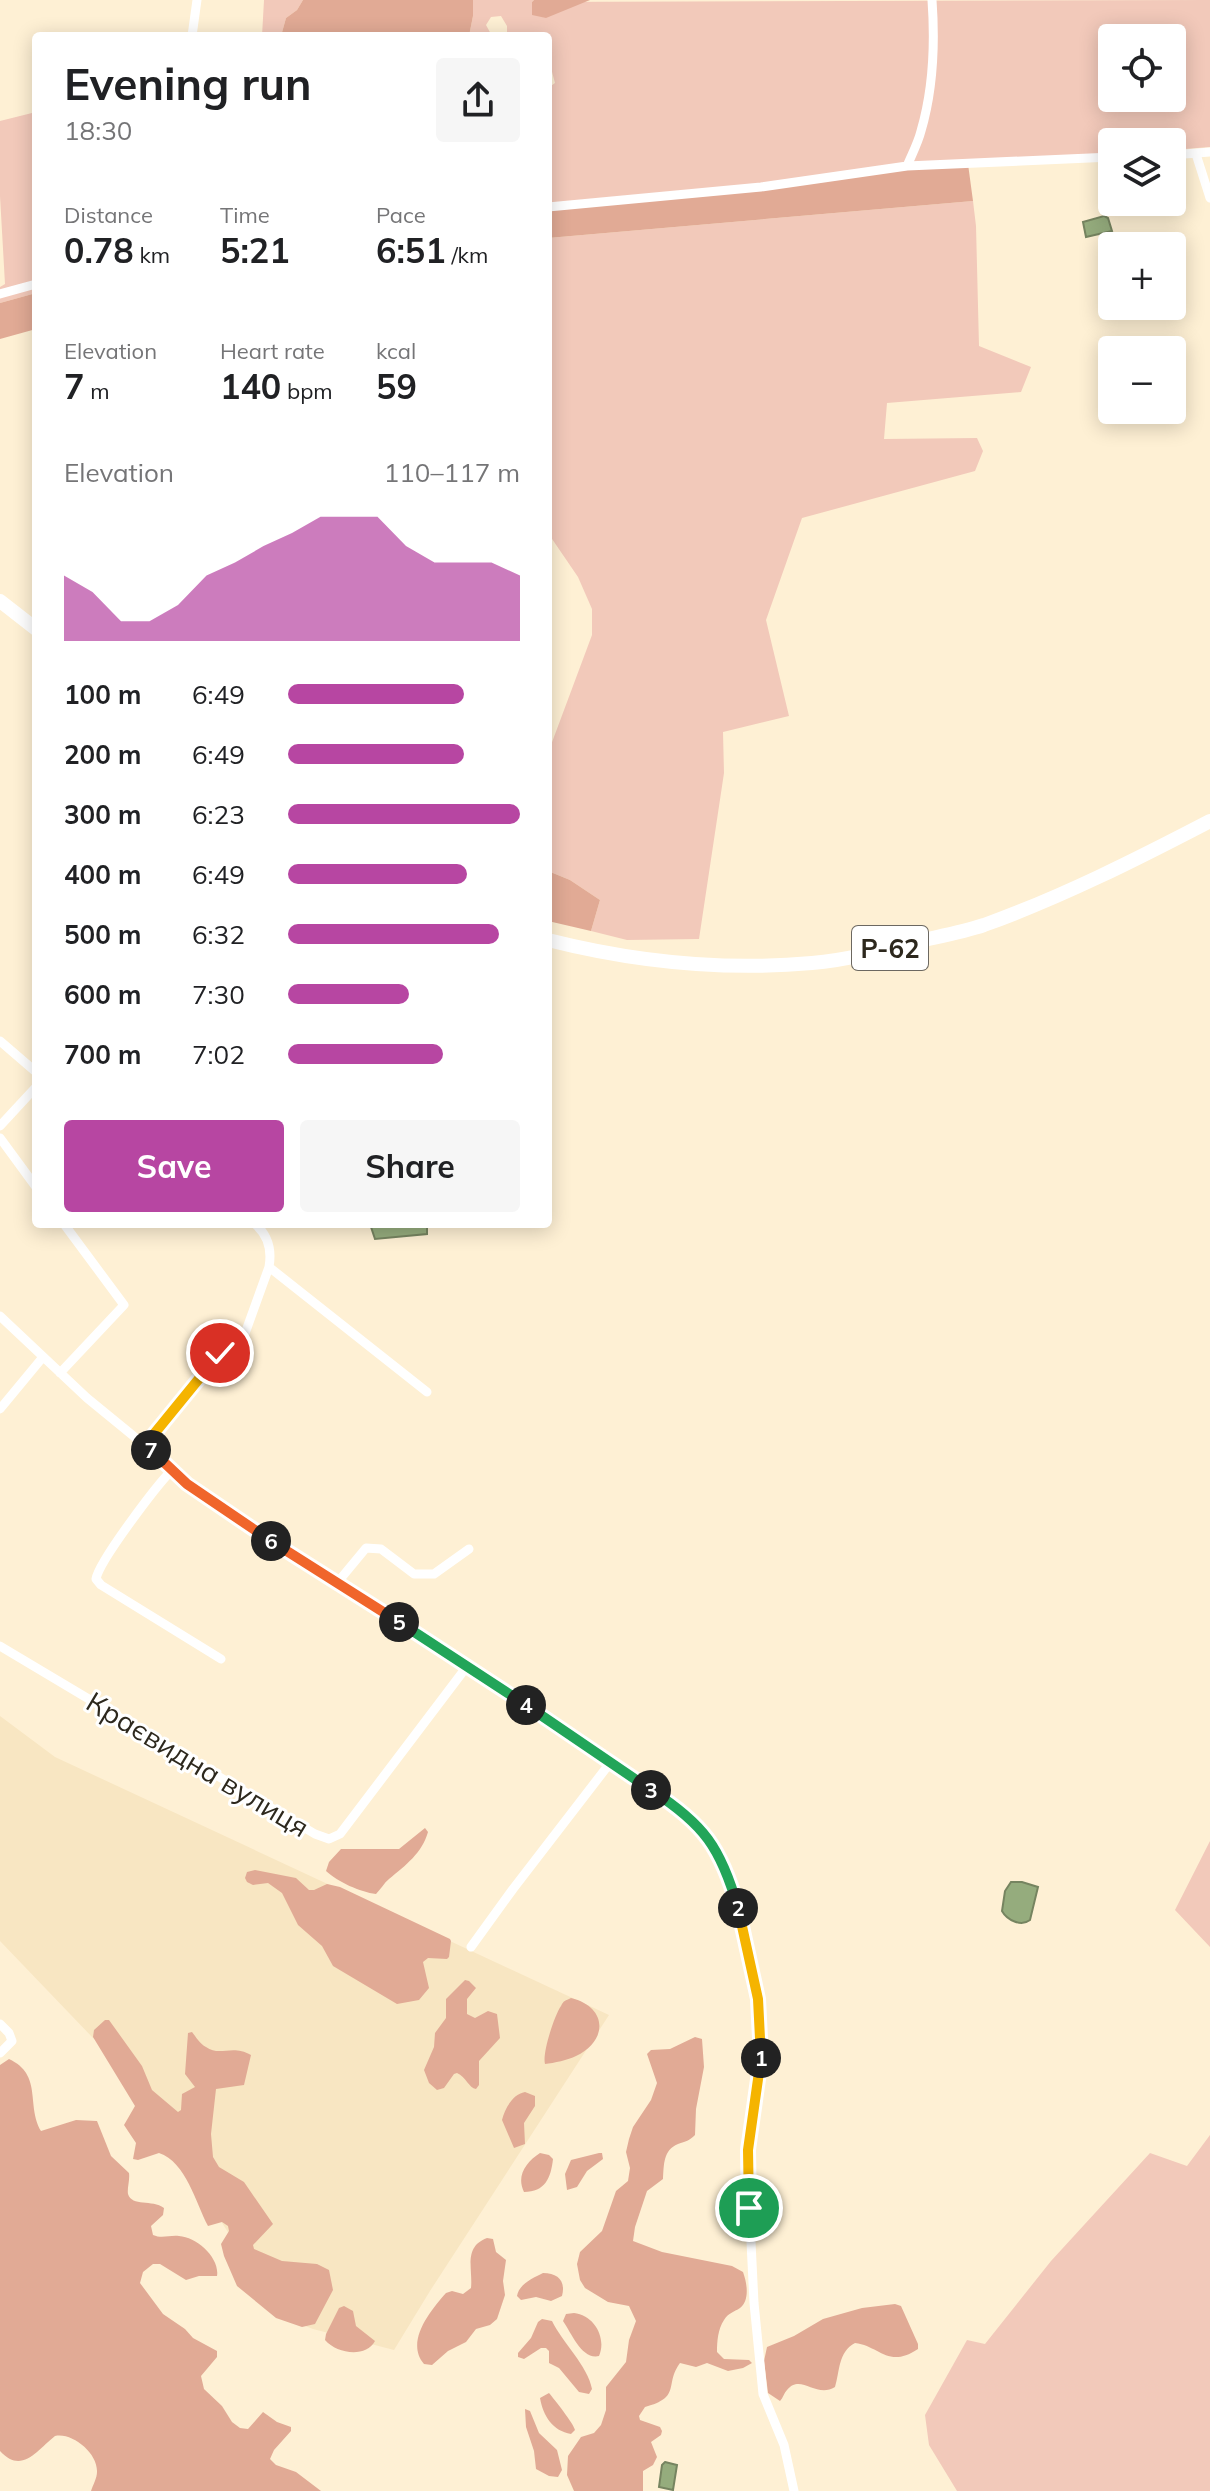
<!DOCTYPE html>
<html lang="en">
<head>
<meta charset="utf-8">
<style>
	:root { --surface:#fff; --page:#f6f6f6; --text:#202124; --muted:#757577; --accent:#b746a2 }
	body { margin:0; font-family:Mulish,sans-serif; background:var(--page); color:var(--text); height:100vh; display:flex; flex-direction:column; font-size:30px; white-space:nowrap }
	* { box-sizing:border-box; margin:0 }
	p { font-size:26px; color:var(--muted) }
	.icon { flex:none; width:44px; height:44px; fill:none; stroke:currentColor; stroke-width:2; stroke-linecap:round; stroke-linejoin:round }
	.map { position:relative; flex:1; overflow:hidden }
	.side { position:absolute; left:32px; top:32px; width:520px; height:1196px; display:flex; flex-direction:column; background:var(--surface); border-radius:8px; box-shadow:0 4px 20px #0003 }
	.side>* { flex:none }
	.controls { position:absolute; left:1098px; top:24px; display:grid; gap:16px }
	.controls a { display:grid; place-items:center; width:88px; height:88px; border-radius:8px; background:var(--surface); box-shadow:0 4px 20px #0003; font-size:40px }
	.pin { position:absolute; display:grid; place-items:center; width:68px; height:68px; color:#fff; margin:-34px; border:4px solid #fff; border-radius:50%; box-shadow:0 2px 8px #0007 }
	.km { position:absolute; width:40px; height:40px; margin:-20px; border-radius:50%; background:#222; color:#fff; font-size:22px; line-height:40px; text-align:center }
	.round { display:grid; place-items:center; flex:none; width:84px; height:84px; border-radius:8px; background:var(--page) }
	.headline { display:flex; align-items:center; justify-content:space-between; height:136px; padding:0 32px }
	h1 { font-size:44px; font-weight:700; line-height:60px }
	.figures { display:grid; grid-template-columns:repeat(3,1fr); gap:12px; height:136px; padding:8px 32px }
	.figures div { display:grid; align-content:center }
	.figures b { font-size:34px; font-weight:700 }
	.figures small { font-size:22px; font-weight:400 }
	.figures p { font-size:22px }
	.chart { height:224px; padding:16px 32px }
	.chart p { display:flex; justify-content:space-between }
	.chart svg { width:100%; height:144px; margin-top:8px; fill:var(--accent); opacity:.7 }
	.action { display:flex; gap:16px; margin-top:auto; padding:16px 32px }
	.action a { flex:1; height:92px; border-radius:8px; background:var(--accent); color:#fff; font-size:32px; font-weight:700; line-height:92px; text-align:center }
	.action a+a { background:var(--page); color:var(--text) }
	ul { padding:0 32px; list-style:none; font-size:26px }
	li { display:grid; grid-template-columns:128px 96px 1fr; align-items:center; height:60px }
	li i { height:20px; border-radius:10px; background:var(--accent) }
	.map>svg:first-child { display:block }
	.built { fill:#f8e6c2 }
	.green { fill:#f2c9ba; fill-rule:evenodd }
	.forest { fill:#e1aa95 }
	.water { fill:#95ac7d; stroke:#768460; stroke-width:2 }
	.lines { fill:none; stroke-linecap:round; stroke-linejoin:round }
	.street { stroke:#fff; stroke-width:9 }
	.primary { stroke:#fff; stroke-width:14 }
	.split-1-casing { stroke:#fff; stroke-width:16 }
	.split-2-casing { stroke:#fff; stroke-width:16 }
	.split-3-casing { stroke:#fff; stroke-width:16 }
	.split-4-casing { stroke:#fff; stroke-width:16 }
	.split-5-casing { stroke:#fff; stroke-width:16 }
	.split-6-casing { stroke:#fff; stroke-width:16 }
	.split-7-casing { stroke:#fff; stroke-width:16 }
	.split-8-casing { stroke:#fff; stroke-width:16 }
	.split-1 { stroke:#f5b400; stroke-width:10 }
	.split-2 { stroke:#f5b400; stroke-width:10 }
	.split-3 { stroke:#22a559; stroke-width:10 }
	.split-4 { stroke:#22a559; stroke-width:10 }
	.split-5 { stroke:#22a559; stroke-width:10 }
	.split-6 { stroke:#f0652b; stroke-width:10 }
	.split-7 { stroke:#f0652b; stroke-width:10 }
	.split-8 { stroke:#f5b400; stroke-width:10 }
	.labels { text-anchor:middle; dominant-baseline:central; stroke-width:6; stroke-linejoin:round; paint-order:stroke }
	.shield { fill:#fff; stroke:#6c6861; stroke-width:2 }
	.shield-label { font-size:26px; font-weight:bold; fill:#2d281d }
	.street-label { font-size:28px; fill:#2d281d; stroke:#fff }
</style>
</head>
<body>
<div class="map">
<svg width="1210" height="2491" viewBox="0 0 1210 2491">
	<rect width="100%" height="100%" fill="#fef0d4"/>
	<!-- built -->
	<path class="built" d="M 0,1716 L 55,1757 L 609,2015 L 430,2291 L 394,2350 L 313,2329 L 282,2317 L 205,2196 L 125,2057 L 93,2038 L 0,1941 Z"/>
	<!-- green -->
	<path class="green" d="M 264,0 L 303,0 L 297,10 L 286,18 L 281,36 L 262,36 Z
		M 473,0 L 534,0 L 532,2 L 1210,0 L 1210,147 L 1172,150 L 1172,142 L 1112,142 L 1112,154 L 548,203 L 548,88 L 555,83 L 548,57 L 548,36 L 507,36 L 507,26 L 501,16 L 491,17 L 486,25 L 492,36 L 469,36 L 473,16 ZM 1112,38 L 1172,38 L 1172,98 L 1112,98 Z
		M 36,112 L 36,293 L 0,303 L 0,287 L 5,284 L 0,196 L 0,121 Z
		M 973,201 L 976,226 L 979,346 L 1031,367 L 1021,392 L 887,403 L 884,439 L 977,438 L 983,451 L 975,471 L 802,518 L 766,620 L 789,716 L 723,732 L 724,773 L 699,939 L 627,940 L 591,931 L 600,900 L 570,880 L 548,871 L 548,753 L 592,635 L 592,609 L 578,577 L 548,533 L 548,238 Z
		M 1210,1841 L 1210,1947 L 1175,1910 Z
		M 1210,2135 L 1210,2491 L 957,2491 L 929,2445 L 925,2415 L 967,2340 L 985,2344 L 1051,2261 L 1150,2153 L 1187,2166 Z"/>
	<!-- forest -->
	<path class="forest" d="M 303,0 L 473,0 L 473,16 L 469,36 L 281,36 L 286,18 L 297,10 Z
		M 534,0 L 590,0 L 546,18 L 532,15 L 532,2 Z
		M 968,164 L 973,201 L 548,238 L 548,203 Z
		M 36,293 L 36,329 L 0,339 L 0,303 Z
		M 548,871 L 570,880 L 600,900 L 591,931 L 548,921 Z
		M 425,1828 L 428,1832 C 422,1853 406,1865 389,1879 C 384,1883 381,1889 376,1894 C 360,1892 338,1882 326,1871 L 329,1862 L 341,1849 L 399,1849 Z
		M 255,1870 L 296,1878 L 309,1890 L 314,1890 L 327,1884 L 340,1887 L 450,1939 L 451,1941 L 449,1957 L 447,1959 L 428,1958 L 423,1962 L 429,1988 L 419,2000 L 397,2004 L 333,1966 L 322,1946 L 298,1925 L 282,1893 L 268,1883 L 253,1885 L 247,1882 L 245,1878 L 247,1872 Z
		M 465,1980 L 469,1981 L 476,1988 L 467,1999 L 467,2014 L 475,2018 L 488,2011 L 497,2014 L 500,2038 L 479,2061 L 479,2085 L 476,2089 C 469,2088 466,2077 457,2073 L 454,2074 L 444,2088 L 437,2090 L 429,2083 L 424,2070 L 434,2047 L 435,2033 L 446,2018 L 446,1999 Z
		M 571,1998 C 608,2007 608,2041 576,2056 C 568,2060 554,2063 545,2064 C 542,2054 554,2016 561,2006 C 564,2000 565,2001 571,1998 Z
		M 105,2020 L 109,2020 L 142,2066 L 152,2090 L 178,2112 L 181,2110 L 182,2094 L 195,2087 L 185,2074 L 188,2033 L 192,2032 C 196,2037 200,2044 206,2047 C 220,2057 232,2044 251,2055 L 244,2085 L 216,2089 L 211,2134 L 213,2157 L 219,2167 L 244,2182 L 273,2224 L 253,2245 L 254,2249 L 282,2261 L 317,2264 L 329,2270 L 333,2290 L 315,2324 L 302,2327 L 276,2318 L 237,2286 L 224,2256 L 221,2244 L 229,2231 L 228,2226 L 222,2222 L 208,2226 C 196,2203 186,2162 159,2153 L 138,2160 L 133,2159 L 136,2143 L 124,2125 L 135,2106 L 93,2037 L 94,2030 Z
		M 695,2037 L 702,2039 L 704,2067 L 696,2109 L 695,2135 C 689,2141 686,2141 678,2144 C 663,2150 664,2165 663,2179 L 647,2191 L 635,2227 L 633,2241 L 662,2252 L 732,2266 L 743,2272 C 747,2283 750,2300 740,2308 C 734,2312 728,2313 724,2320 C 718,2329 717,2341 717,2352 L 724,2359 L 749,2360 L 752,2363 L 743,2368 L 728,2371 L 707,2363 L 696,2367 L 680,2363 C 664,2385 682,2397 645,2407 L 639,2416 L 640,2420 L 660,2427 L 662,2431 L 661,2435 L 651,2442 L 657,2457 L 653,2465 L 643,2471 L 643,2491 L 574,2491 L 567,2475 L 568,2456 L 581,2437 L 594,2433 L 601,2425 L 606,2410 L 606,2387 L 626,2362 L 629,2340 L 636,2321 L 629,2306 L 608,2302 L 585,2288 L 580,2280 L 577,2264 L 580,2252 L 602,2231 L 616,2191 L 628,2181 L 630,2168 L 626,2152 L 629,2139 L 633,2127 L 651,2100 L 657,2083 L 647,2054 L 651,2050 L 670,2049 Z
		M 9,2059 C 43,2075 26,2105 41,2131 L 76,2120 L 97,2121 L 111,2156 L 129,2173 C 130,2180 127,2188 128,2194 C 132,2207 152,2199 164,2208 L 163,2215 L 151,2226 L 153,2235 C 162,2239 169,2235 179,2236 C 197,2237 220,2258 217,2276 L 199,2276 L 186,2280 L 160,2264 L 153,2264 L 143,2272 L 140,2283 L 163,2314 L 185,2329 L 193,2338 L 217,2351 L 217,2357 L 201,2376 L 204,2389 L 222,2406 L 232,2422 L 240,2428 L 248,2429 L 263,2412 L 277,2422 L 291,2427 L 291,2431 L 274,2450 L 270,2459 L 276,2465 L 296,2472 L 321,2491 L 91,2491 C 93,2485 97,2478 97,2472 C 98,2453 72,2432 55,2436 C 37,2450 22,2475 0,2451 L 0,2065 Z
		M 525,2092 L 535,2096 L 535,2106 L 524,2123 L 525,2144 L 514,2148 L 502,2120 C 505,2108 513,2094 525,2092 Z
		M 540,2153 L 549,2155 L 553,2159 C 551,2178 545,2192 524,2192 C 516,2176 526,2162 540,2153 Z
		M 599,2153 L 602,2153 L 603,2159 L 587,2171 L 577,2187 L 567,2190 L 565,2174 L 571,2160 Z
		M 487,2238 L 493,2239 L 496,2252 L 506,2260 L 503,2281 L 505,2295 L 497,2319 L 490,2325 L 476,2329 L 466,2342 L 448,2351 L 432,2365 L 424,2364 C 405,2342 430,2311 446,2293 L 452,2291 L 463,2294 L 471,2288 C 473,2269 463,2247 487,2238 Z
		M 543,2273 C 558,2273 566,2281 562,2296 L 551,2301 L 536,2297 L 521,2300 L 517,2296 C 519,2284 533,2278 543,2273 Z
		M 895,2304 L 901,2306 L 918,2344 L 918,2349 C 888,2369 880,2346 855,2343 C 838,2352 840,2371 835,2387 C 816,2399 801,2373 787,2390 C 784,2393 783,2398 780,2401 L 768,2393 L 764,2361 L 767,2347 L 794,2336 L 823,2319 L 862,2308 Z
		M 344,2306 L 353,2311 L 356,2326 L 375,2341 C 366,2358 337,2354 325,2340 L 326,2334 L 339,2308 Z
		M 574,2313 C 594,2315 607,2338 599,2356 C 582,2360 572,2334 563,2321 L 566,2314 Z
		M 542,2319 L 552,2321 C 562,2342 588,2366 592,2389 L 589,2394 L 579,2392 L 559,2368 L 549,2363 L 549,2351 L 546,2348 L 541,2348 L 524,2359 L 518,2357 L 518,2353 L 531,2338 L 538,2322 Z
		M 549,2393 C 554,2399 574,2424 575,2430 L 571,2434 C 553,2431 543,2416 540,2398 Z
		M 525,2409 L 530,2411 L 539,2433 L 557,2450 L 562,2470 L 558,2477 L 549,2476 L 536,2469 L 534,2451 L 526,2427 Z"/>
	<!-- water -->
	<path class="water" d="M 1104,216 L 1108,218 L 1112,231 L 1086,237 L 1083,222 Z
		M 370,1224 L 427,1224 L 427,1234 L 375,1239 Z
		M 1011,1882 L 1022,1882 L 1038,1887 L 1030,1920 C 1021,1927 1007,1920 1002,1911 L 1005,1891 Z
		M 665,2462 L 677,2465 L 673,2490 L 659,2487 L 662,2465 Z"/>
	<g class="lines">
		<!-- street -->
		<path class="street" d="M 192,36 L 197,0
			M 1196,154 L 1210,198
			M 1172,155 L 1210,152
			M 907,166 C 912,154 918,143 921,131 C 933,90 935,42 932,0
			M 548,207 L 761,187 L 907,166 L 1112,157
			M 0,294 L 36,284
			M 0,1041 L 36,1072
			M 0,1126 L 36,1087
			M 0,1138 L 36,1187
			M 255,1224 C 268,1235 272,1250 269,1267 L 427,1392
			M 0,1316 L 87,1398 L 153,1452 L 196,1491 L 468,1665 L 679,1809 L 705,1834 L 725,1867 L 746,1936 L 756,1984 L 760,2014 L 761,2066 L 747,2160 L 754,2303 L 763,2394 L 784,2445 L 794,2491
			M 60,1373 L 124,1305 L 64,1224
			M 0,1409 L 43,1357
			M 145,1445 L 220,1353 L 243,1339 L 269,1267
			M 172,1470 C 157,1485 99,1561 96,1579 L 101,1585 L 221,1659
			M 337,1583 L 366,1548 L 381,1549 L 414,1574 L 434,1574 L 469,1549
			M 0,1646 L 315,1834 L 329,1839 L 340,1834 L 468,1665
			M 471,1947 L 513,1889 L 610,1763
			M 0,2024 L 9,2033 L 12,2041 L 0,2053"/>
		<!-- primary -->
		<path class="primary" d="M 0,601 L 36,629
			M 548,940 C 635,962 723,971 812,963 C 848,960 885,950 919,941 C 941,936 963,932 984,925 C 1062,897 1137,859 1210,821"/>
	</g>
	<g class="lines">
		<defs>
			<path id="split-1" d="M 749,2208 L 748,2150 L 761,2058"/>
			<path id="split-2" d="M 738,1908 L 758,1999 L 761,2058"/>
			<path id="split-3" d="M 651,1790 C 704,1824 721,1848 738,1908"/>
			<path id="split-4" d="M 526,1705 L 651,1790"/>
			<path id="split-5" d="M 399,1622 L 526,1705"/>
			<path id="split-6" d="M 271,1541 L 399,1622"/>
			<path id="split-7" d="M 151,1450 L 187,1484 L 271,1541"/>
			<path id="split-8" d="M 151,1450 L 145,1445 L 220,1353"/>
		</defs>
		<!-- split-1 casing -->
		<use href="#split-1" class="split-1-casing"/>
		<!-- split-2 casing -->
		<use href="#split-2" class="split-2-casing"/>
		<!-- split-3 casing -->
		<use href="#split-3" class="split-3-casing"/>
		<!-- split-4 casing -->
		<use href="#split-4" class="split-4-casing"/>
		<!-- split-5 casing -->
		<use href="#split-5" class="split-5-casing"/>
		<!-- split-6 casing -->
		<use href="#split-6" class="split-6-casing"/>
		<!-- split-7 casing -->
		<use href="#split-7" class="split-7-casing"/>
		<!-- split-8 casing -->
		<use href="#split-8" class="split-8-casing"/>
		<!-- split-1 -->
		<use href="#split-1" class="split-1"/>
		<!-- split-2 -->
		<use href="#split-2" class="split-2"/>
		<!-- split-3 -->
		<use href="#split-3" class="split-3"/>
		<!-- split-4 -->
		<use href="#split-4" class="split-4"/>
		<!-- split-5 -->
		<use href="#split-5" class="split-5"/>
		<!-- split-6 -->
		<use href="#split-6" class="split-6"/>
		<!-- split-7 -->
		<use href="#split-7" class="split-7"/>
		<!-- split-8 -->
		<use href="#split-8" class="split-8"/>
	</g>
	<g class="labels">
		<!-- shield labels -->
		<rect class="shield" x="852" y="926" width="76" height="44" rx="6"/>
		<g class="shield-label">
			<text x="890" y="948">Р-62</text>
		</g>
		<!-- street labels -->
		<g class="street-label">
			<text transform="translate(198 1764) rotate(31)">Краєвидна вулиця</text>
		</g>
	</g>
</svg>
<div class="controls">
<a><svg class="icon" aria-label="locate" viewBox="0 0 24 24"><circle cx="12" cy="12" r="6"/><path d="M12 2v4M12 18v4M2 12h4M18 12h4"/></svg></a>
<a><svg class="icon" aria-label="layers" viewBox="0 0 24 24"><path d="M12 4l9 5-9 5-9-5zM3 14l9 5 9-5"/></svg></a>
<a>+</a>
<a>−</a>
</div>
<div class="pin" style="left:749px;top:2208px;background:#1e9e55"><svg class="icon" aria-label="arrive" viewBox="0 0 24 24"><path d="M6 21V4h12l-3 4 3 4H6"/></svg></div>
<div class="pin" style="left:220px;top:1353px;background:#d93025"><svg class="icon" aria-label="check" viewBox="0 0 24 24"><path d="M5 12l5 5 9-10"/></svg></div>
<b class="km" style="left:761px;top:2058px">1</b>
<b class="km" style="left:738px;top:1908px">2</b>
<b class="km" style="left:651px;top:1790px">3</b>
<b class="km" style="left:526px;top:1705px">4</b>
<b class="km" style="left:399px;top:1622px">5</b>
<b class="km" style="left:271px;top:1541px">6</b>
<b class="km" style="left:151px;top:1450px">7</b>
<section class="side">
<div class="headline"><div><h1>Evening run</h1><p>18:30</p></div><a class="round"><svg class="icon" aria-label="share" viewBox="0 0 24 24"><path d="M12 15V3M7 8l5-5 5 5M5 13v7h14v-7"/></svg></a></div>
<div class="figures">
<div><p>Distance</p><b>0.78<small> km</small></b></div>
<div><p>Time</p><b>5:21</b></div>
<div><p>Pace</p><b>6:51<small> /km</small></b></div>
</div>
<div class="figures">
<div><p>Elevation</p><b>7<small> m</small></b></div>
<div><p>Heart rate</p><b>140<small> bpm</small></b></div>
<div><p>kcal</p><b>59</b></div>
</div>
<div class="chart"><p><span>Elevation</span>110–117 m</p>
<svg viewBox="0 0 160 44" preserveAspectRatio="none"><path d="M0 44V24L10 29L20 38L30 38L40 33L50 24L60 20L70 15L80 11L90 6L100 6L110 6L120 15L130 20L140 20L150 20L160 24V44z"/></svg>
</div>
<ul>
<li><b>100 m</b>6:49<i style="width:76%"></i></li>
<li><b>200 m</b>6:49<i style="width:76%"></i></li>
<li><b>300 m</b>6:23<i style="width:100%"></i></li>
<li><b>400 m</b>6:49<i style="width:77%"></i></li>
<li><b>500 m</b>6:32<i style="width:91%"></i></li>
<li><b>600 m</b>7:30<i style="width:52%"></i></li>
<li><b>700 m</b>7:02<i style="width:67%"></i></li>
</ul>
<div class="action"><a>Save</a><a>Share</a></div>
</section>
</div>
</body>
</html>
